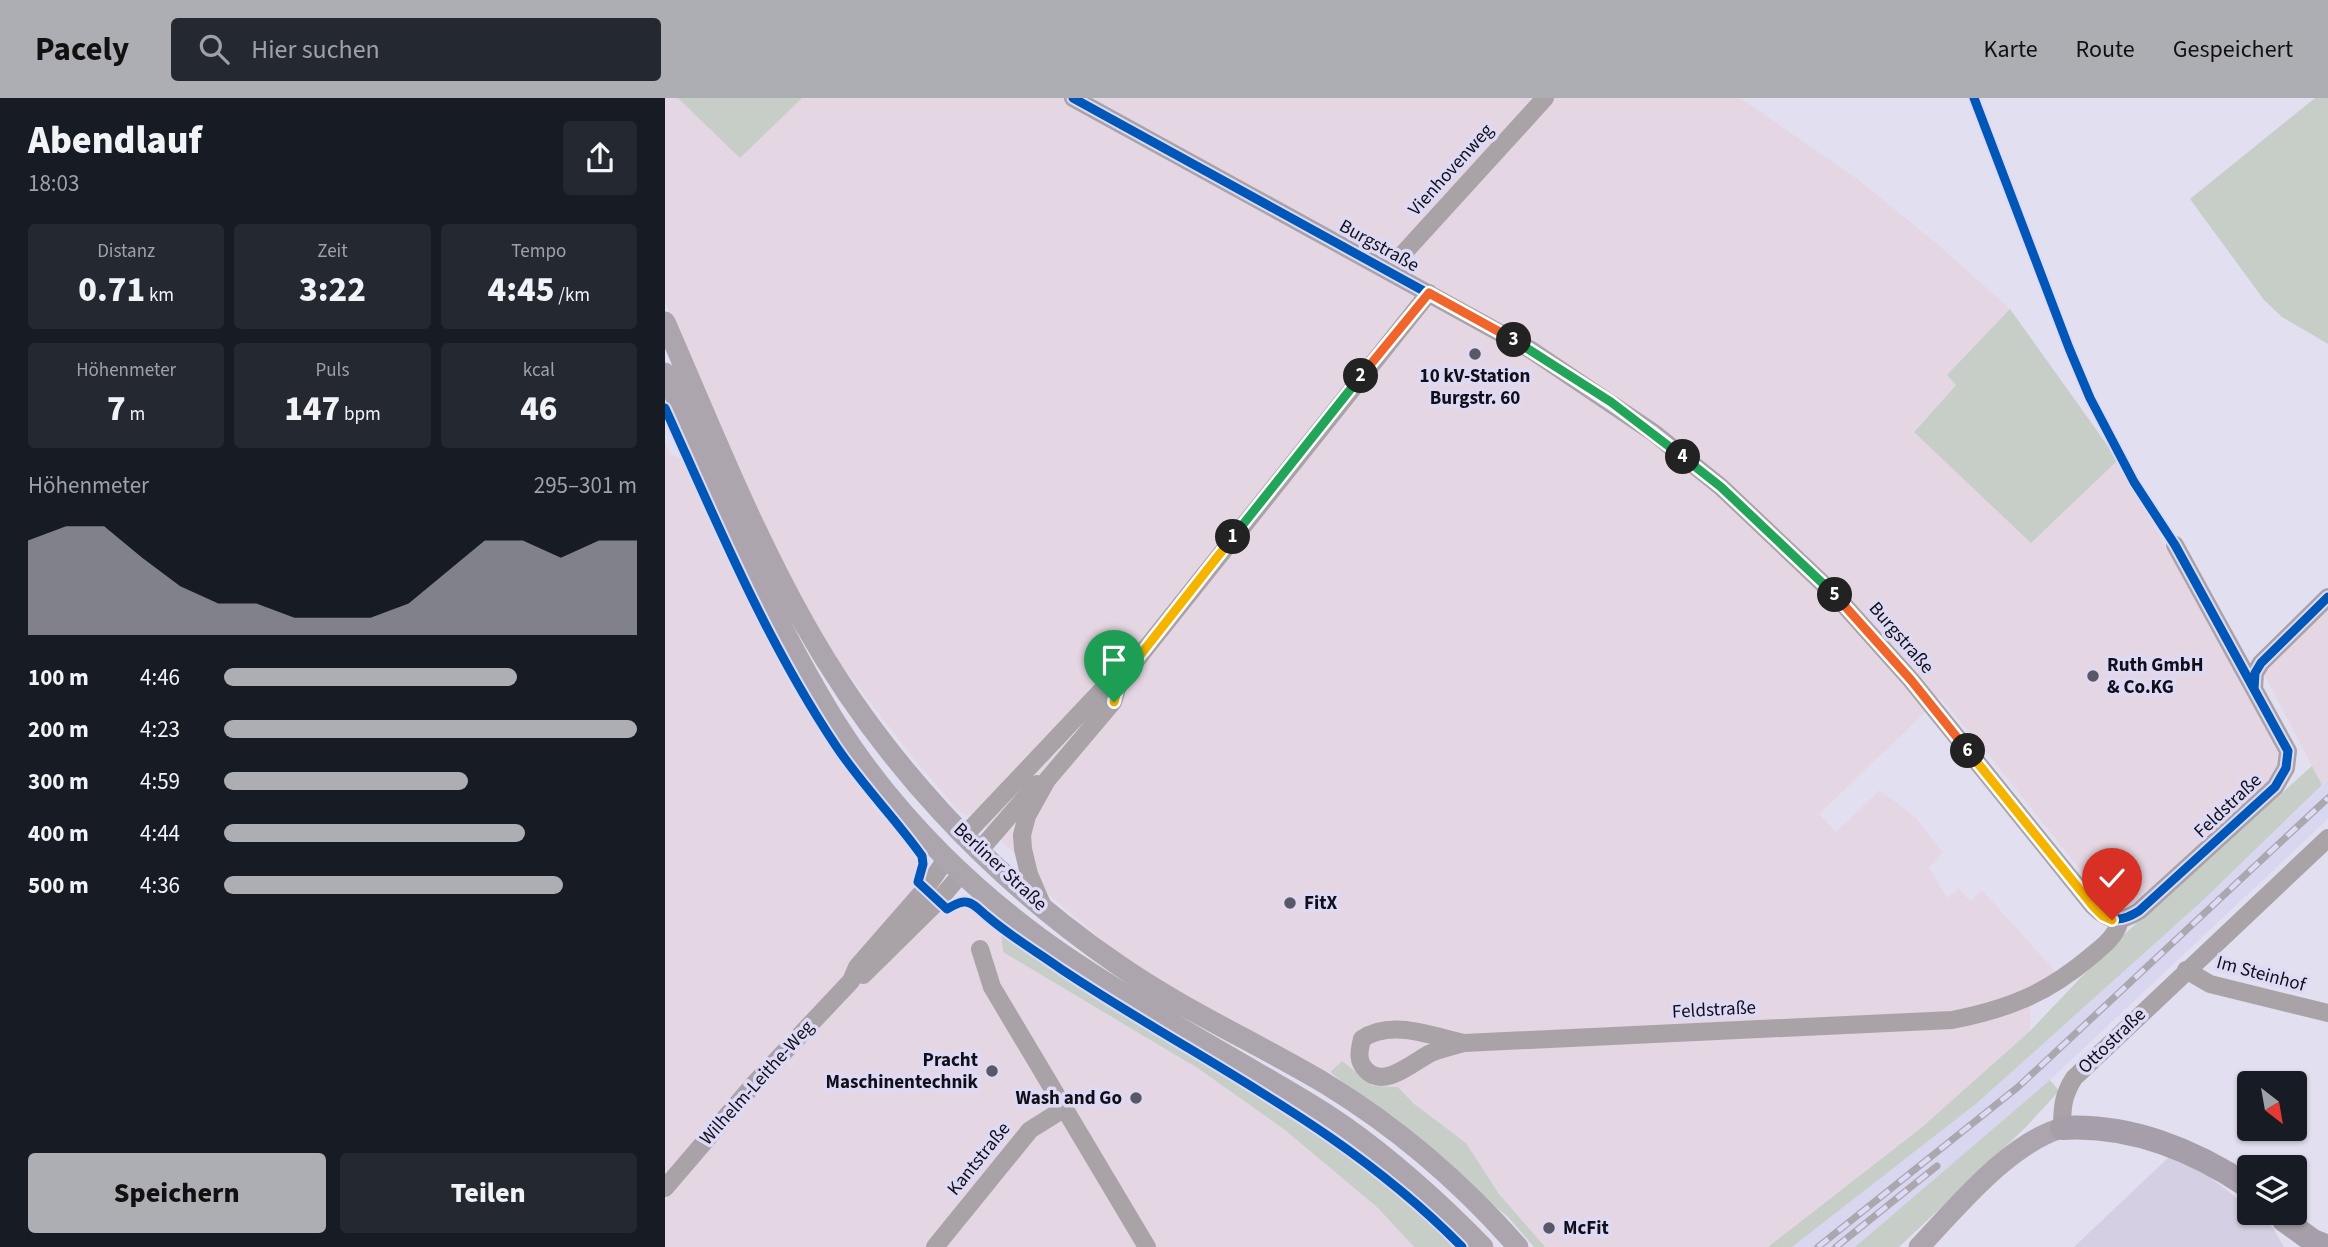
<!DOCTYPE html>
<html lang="de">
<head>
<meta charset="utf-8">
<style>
	:root { --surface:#171b24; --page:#242831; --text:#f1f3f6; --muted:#9ea1a6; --accent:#adadb4 }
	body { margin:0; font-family:"Source Sans 3",sans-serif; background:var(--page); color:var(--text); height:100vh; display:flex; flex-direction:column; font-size:26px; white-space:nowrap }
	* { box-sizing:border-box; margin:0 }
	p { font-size:23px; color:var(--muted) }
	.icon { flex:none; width:38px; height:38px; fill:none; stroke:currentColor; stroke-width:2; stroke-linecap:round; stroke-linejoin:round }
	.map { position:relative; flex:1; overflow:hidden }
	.side { display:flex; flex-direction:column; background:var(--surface); width:665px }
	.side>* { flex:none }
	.needle { width:46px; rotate:149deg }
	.fabs { position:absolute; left:1572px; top:973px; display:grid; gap:14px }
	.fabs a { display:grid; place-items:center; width:70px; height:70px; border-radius:7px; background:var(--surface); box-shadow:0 2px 5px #0004; font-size:35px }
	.pin { position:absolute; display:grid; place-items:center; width:60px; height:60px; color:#fff; margin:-72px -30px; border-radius:50% 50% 50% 0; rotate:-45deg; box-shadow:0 0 7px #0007 }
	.pin .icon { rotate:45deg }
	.km { position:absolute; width:35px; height:35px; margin:-18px; border-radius:50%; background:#222; color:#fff; font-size:19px; line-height:35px; text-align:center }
	.round { display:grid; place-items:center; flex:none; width:74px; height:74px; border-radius:7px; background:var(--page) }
	.overview { display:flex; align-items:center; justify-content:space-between; height:119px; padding:0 28px }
	h1 { font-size:38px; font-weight:800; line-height:52px }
	.figures { display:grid; grid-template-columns:repeat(3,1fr); gap:10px; height:119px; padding:7px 28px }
	.figures div { display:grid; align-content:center; border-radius:7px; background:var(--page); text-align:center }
	.figures b { font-size:35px; font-weight:800 }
	.figures small { font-size:19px; font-weight:400 }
	.figures p { font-size:19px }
	.chart { height:196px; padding:14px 28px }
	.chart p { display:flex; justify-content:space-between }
	.chart svg { width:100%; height:126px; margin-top:7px; fill:var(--accent); opacity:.7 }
	.primary-button { display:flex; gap:14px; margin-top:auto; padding:14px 28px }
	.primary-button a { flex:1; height:80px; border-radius:7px; background:var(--accent); color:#111; font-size:28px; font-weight:800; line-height:80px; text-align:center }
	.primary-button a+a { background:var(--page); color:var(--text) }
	ul { padding:0 28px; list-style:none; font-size:23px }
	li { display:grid; grid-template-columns:112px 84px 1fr; align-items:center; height:52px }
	li i { height:18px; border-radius:9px; background:var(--accent) }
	header { display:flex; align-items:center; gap:42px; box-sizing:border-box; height:98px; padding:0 35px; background:var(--accent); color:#111 }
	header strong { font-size:33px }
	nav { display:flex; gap:38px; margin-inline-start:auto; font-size:24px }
	.search { width:490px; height:63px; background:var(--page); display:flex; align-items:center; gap:18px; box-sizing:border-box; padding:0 24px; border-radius:7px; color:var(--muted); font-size:26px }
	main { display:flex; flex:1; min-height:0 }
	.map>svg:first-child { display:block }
	.commercial { fill:#d4cfe2 }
	.industrial { fill:#e4d6e2 }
	.built { fill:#d9d6f0 }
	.green { fill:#c6cec7 }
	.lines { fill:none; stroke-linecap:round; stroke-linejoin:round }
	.minor { stroke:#a9a3a7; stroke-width:18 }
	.major { stroke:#aca5ad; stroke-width:21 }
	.highway { stroke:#a69fa9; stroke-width:24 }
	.rail-casing { stroke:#aba7af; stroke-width:7 }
	.rail { stroke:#dedaf6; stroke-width:4.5; stroke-dasharray:13; stroke-linecap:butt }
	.cycleway-casing { stroke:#dedaf6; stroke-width:13 }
	.cycleway { stroke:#0057b8; stroke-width:9 }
	.split-1-casing { stroke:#fff; stroke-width:14 }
	.split-2-casing { stroke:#fff; stroke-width:14 }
	.split-3-casing { stroke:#fff; stroke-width:14 }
	.split-4-casing { stroke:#fff; stroke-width:14 }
	.split-5-casing { stroke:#fff; stroke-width:14 }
	.split-6-casing { stroke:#fff; stroke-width:14 }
	.split-7-casing { stroke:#fff; stroke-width:14 }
	.split-1 { stroke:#f5b400; stroke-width:9 }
	.split-2 { stroke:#22a559; stroke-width:9 }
	.split-3 { stroke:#f0652b; stroke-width:9 }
	.split-4 { stroke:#22a559; stroke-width:9 }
	.split-5 { stroke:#22a559; stroke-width:9 }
	.split-6 { stroke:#f0652b; stroke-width:9 }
	.split-7 { stroke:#f5b400; stroke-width:9 }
	.poi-dot { fill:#5a5864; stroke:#dedaf6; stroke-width:2.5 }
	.labels { text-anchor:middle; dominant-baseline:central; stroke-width:7; stroke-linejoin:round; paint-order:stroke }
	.street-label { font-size:19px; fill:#110f19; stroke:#dedaf6 }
	.poi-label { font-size:19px; font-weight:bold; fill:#110f19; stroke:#dedaf6; text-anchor:start }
</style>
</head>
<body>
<header>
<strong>Pacely</strong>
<div class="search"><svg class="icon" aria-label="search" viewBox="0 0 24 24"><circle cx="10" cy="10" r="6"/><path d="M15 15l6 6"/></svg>Hier suchen</div>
<nav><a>Karte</a><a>Route</a><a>Gespeichert</a></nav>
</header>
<main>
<section class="side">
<div class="overview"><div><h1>Abendlauf</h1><p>18:03</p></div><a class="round"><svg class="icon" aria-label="share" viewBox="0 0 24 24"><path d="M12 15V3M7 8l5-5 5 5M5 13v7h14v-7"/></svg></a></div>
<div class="figures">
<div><p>Distanz</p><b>0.71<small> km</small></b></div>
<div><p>Zeit</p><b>3:22</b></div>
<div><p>Tempo</p><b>4:45<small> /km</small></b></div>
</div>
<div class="figures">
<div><p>Höhenmeter</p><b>7<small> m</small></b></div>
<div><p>Puls</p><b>147<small> bpm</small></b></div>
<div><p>kcal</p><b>46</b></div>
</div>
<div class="chart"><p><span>Höhenmeter</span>295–301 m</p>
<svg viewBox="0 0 160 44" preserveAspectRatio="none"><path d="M0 44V11L10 6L20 6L30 17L40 27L50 33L60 33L70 38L80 38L90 38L100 33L110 22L120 11L130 11L140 17L150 11L160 11V44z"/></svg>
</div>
<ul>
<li><b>100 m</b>4:46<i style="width:71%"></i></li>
<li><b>200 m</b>4:23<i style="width:100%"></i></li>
<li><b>300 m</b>4:59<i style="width:59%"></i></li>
<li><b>400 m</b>4:44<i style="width:73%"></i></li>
<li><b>500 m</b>4:36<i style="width:82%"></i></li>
</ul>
<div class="primary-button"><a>Speichern</a><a>Teilen</a></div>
</section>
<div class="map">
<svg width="1663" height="1149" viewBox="0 0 1663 1149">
	<rect width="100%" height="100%" fill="#e2e0f0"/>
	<!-- commercial -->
	<path class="commercial" d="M 1504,1059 L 1541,1076 L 1578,1105 L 1584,1110 L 1584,1115 L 1590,1115 L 1608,1130 L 1619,1149 L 1409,1149 Z"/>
	<!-- industrial -->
	<path class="industrial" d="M 0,0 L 1075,0 L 1191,80 L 1270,144 L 1345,211 L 1282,277 L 1291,286 L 1249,333 L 1366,445 L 1453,362 L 1613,652 L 1611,676 L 1467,806 L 1455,809 L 1444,808 L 1327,661 L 1275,600 L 1154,716 L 1171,734 L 1215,692 L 1250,719 L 1278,754 L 1264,770 L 1282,800 L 1294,790 L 1305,803 L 1317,792 L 1391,874 L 1365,891 L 1365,933 L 1256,1030 L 1103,1149 L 880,1149 L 834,1096 L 801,1045 L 748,1005 L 733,989 L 708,988 L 677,963 L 660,977 L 477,875 L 378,792 L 369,775 L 310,717 L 300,717 L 292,711 L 248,660 L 161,547 L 91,413 L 0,205 Z
		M 0,344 L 6,357 L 21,362 L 126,589 L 209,710 L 247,751 L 252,767 L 260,780 L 288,807 L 307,809 L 336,835 L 338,854 L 534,971 L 620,1032 L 713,1110 L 749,1149 L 0,1149 Z
		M 1663,510 L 1663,681 L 1657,687 L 1598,574 Z"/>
	<!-- built -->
	<path class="built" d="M 1663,682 L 1663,721 L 1385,982 L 1190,1149 L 1127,1149 L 1312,1005 L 1535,805 Z"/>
	<!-- green -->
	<path class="green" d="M 13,0 L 137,0 L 75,60 Z
		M 1650,0 L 1663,0 L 1663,246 L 1617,219 L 1599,202 L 1525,101 Z
		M 1345,211 L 1453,362 L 1366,445 L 1249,334 L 1291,287 L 1282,277 Z
		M 1647,668 L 1657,687 L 1535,805 L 1312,1005 L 1127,1149 L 1103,1149 L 1256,1030 L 1365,933 L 1444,850 Z
		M 336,835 L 433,899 L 588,988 L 724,1076 L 797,1149 L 749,1149 L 713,1110 L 620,1032 L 534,971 L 338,854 Z
		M 677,963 L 708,988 L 733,989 L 748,1005 L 801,1045 L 834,1096 L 880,1149 L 869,1149 L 843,1119 L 665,974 Z
		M 1385,982 L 1394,993 L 1360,1030 L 1234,1149 L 1190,1149 Z"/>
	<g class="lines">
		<!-- minor -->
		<path class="minor" d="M 408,0 L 866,252 L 989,335 L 1056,389 L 1171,498 L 1246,582 L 1428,808 C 1444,824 1455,825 1474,813 L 1610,689 L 1621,670 L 1623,653 L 1510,447
			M 726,175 L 736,158 L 880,0
			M 1589,591 L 1590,575 L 1596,565 L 1663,499
			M 299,738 L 436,593 L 454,584
			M 314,753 L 372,686
			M 379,811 L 364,776 L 358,751 L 357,737 L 362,718 L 382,682 L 448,604 L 454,584 L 764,195
			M 315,851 L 327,889 L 482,1149
			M 1521,872 L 1545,886 L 1663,915
			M 198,877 L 274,802 L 297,775
			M 799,945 C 788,948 776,951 766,955 C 749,963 719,992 701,972 C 692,963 694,953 697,941 C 726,921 767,938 799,945 L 1287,922 C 1343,911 1381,896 1425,859 C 1438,848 1451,839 1455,822
			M 1397,1030 C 1397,1010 1398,997 1409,980 L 1663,740
			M 0,1090 L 89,986 L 186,883 L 192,869 L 261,790 L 282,760
			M 270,1149 L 365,1032 L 400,1010"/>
		<!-- major -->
		<path class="major" d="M 0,224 C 44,325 85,429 139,525 C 215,661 324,778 452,866 C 518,912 592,945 661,986 C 733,1030 798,1086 853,1149
			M 0,275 C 53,393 103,515 171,625 C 231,720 316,802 409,864 C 466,902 525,936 584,970 C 616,989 648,1006 679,1028 C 730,1064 775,1105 818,1149
			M 1254,1149 C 1292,1109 1344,1045 1397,1030"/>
		<!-- highway -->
		<path class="highway" d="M 1397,1030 C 1464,1026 1529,1052 1584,1089
			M 1619,1122 L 1648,1143 L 1663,1149"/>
		<defs>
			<path id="rail" d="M 1153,1149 L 1353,989 L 1663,700
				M 1171,1149 L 1272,1068"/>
		</defs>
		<!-- rail casing -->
		<use href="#rail" class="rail-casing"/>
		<!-- rail -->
		<use href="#rail" class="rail"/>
		<defs>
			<path id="cycleway" d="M 408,0 L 866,252 L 989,335 L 1056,389 L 1171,498 L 1246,582 L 1428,808 C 1444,824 1455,825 1474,813 L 1610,689 L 1621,670 L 1623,653 L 1510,447 L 1469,384 L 1425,300 L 1404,250 L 1309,0
				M 0,310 C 52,425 101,543 171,648 C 197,687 230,720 257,758 L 258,766 L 253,784 L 282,811 C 288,808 294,803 301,804 C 310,805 316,814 323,819 C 345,838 372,854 396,871 C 534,963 679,1028 797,1149
				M 1589,591 L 1590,575 L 1596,565 L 1663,499"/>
		</defs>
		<!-- cycleway casing -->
		<use href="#cycleway" class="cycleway-casing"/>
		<!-- cycleway -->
		<use href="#cycleway" class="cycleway"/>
	</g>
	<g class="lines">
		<defs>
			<path id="split-1" d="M 449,604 L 454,584 L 568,439"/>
			<path id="split-2" d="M 568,439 L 696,278"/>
			<path id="split-3" d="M 696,278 L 764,195 L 849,242"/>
			<path id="split-4" d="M 849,242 L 946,304 L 1018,359"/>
			<path id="split-5" d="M 1018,359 L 1056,389 L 1170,497"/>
			<path id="split-6" d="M 1170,497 L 1246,582 L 1303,653"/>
			<path id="split-7" d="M 1303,653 L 1428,808 L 1438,818 L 1447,822"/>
		</defs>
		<!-- split-1 casing -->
		<use href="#split-1" class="split-1-casing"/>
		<!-- split-2 casing -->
		<use href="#split-2" class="split-2-casing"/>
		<!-- split-3 casing -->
		<use href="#split-3" class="split-3-casing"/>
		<!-- split-4 casing -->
		<use href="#split-4" class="split-4-casing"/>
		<!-- split-5 casing -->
		<use href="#split-5" class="split-5-casing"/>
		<!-- split-6 casing -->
		<use href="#split-6" class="split-6-casing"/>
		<!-- split-7 casing -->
		<use href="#split-7" class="split-7-casing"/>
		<!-- split-1 -->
		<use href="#split-1" class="split-1"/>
		<!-- split-2 -->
		<use href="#split-2" class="split-2"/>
		<!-- split-3 -->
		<use href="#split-3" class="split-3"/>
		<!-- split-4 -->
		<use href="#split-4" class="split-4"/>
		<!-- split-5 -->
		<use href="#split-5" class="split-5"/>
		<!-- split-6 -->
		<use href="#split-6" class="split-6"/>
		<!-- split-7 -->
		<use href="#split-7" class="split-7"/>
	</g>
	<!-- markers -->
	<g class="poi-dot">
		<circle cx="810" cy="256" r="7"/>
		<circle cx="1428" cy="578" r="7"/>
		<circle cx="625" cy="805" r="7"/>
		<circle cx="327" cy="973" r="7"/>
		<circle cx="471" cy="1000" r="7"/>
		<circle cx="884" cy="1130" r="7"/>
	</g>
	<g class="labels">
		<!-- street labels -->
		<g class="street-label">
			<text transform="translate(786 72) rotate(-48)">Vienhovenweg</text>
			<text transform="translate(714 148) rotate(29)">Burgstraße</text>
			<text transform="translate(1236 540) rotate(49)">Burgstraße</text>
			<text transform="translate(1563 708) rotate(-43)">Feldstraße</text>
			<text transform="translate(335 769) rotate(43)">Berliner Straße</text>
			<text transform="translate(1596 876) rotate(15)">Im Steinhof</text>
			<text transform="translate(1049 912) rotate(-3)">Feldstraße</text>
			<text transform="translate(1447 943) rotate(-44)">Ottostraße</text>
			<text transform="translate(92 985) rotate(-48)">Wilhelm-Leithe-Weg</text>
			<text transform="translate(314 1061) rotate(-51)">Kantstraße</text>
		</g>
		<!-- poi labels -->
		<g class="poi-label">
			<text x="810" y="278" text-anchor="middle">10 kV-Station<tspan x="810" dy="22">Burgstr. 60</tspan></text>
			<text x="1442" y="567">Ruth GmbH<tspan x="1442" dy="22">&amp; Co.KG</tspan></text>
			<text x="639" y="805">FitX</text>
			<text x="313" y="962" text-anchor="end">Pracht<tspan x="313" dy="22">Maschinentechnik</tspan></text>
			<text x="457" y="1000" text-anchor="end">Wash and Go</text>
			<text x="898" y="1130">McFit</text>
		</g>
	</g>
</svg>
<div class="fabs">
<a><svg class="needle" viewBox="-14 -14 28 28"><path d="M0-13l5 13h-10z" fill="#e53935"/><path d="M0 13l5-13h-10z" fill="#9ea1a6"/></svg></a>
<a><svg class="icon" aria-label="layers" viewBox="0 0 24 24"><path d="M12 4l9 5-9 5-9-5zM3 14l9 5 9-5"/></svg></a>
</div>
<div class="pin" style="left:449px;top:604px;background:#1e9e55"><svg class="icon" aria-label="arrive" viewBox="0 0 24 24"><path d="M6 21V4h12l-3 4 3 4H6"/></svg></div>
<div class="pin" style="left:1447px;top:822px;background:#d93025"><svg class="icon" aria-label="check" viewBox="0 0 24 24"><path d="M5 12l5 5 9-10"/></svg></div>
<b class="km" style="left:568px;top:439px">1</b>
<b class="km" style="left:696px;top:278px">2</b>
<b class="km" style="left:849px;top:242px">3</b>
<b class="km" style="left:1018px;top:359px">4</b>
<b class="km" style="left:1170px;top:497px">5</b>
<b class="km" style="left:1303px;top:653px">6</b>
</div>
</main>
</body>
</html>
